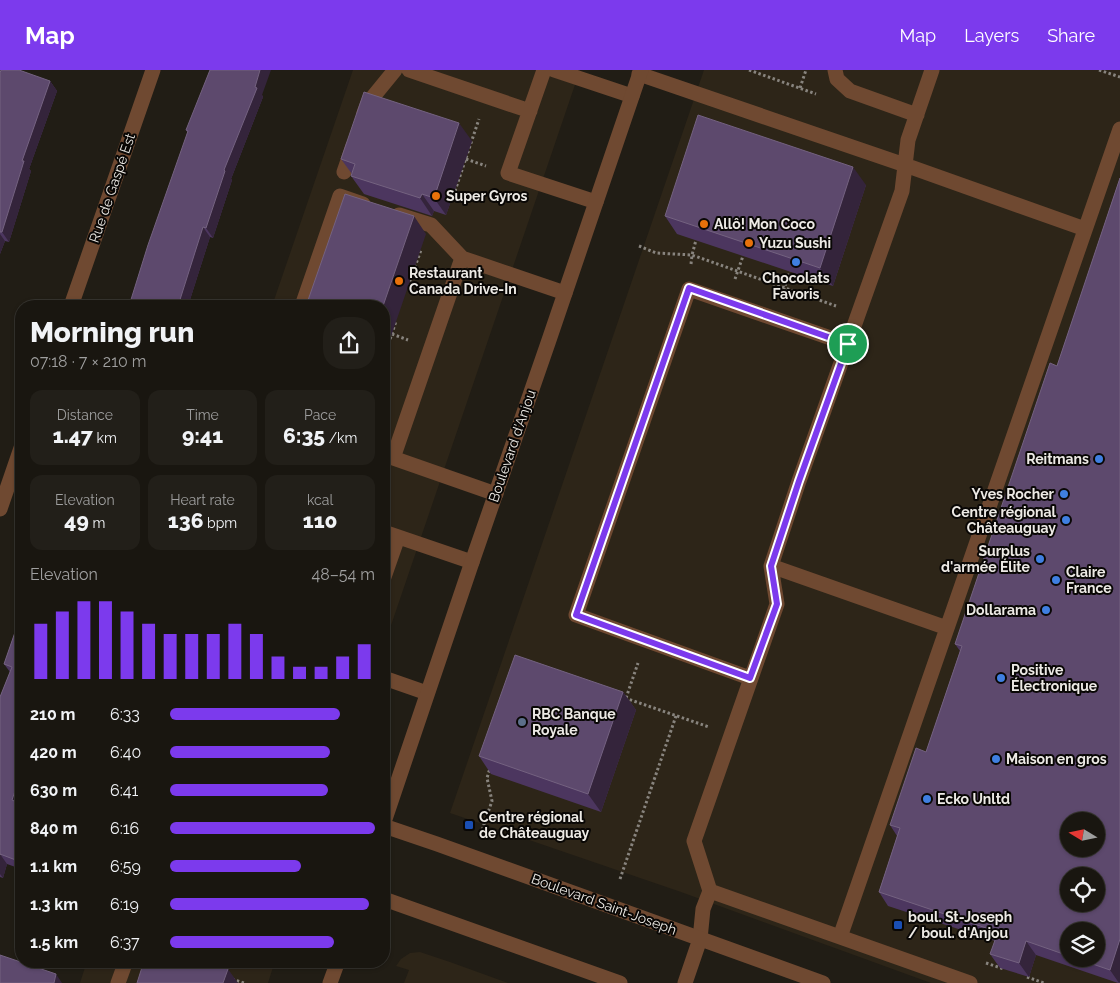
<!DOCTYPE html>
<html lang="en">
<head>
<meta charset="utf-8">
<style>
	:root { --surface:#191610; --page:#221f19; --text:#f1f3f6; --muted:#9f9f9f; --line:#373530; --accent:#7c3aed }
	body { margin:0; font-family:Raleway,sans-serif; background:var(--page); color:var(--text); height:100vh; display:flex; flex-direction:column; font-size:19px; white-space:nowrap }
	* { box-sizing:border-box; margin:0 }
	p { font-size:16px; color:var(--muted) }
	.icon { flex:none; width:28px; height:28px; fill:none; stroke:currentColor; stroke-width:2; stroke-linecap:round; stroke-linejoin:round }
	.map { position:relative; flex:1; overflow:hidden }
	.side { position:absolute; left:15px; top:230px; width:375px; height:668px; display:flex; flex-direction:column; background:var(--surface); border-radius:20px; box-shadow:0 1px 4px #0004,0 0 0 1px var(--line) }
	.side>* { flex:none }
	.needle { width:32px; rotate:280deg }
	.tools { position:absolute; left:1060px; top:742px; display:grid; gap:10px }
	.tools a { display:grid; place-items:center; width:45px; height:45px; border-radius:50%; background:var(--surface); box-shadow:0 1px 4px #0004,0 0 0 1px var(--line); font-size:25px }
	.pin { position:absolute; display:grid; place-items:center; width:42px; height:42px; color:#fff; margin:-21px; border:2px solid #fff; border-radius:50%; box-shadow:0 1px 5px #0007 }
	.round { display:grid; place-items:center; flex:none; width:52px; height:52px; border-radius:20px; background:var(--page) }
	.head { display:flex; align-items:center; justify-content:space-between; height:85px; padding:0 15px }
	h1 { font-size:28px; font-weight:800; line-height:38px }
	.stats { display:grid; grid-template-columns:repeat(3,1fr); gap:8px; height:85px; padding:5px 15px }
	.stats div { display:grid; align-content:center; border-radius:12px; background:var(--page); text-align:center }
	.stats b { font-size:21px; font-weight:800 }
	.stats small { font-size:14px; font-weight:400 }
	.stats p { font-size:14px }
	.chart { height:140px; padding:10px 15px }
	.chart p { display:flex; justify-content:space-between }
	.chart svg { width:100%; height:90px; margin-top:5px; stroke:var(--accent); stroke-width:6 }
	ul { padding:0 15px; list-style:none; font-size:16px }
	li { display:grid; grid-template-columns:80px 60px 1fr; align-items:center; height:38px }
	li i { height:12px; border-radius:6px; background:var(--accent) }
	header { display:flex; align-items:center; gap:30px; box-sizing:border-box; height:70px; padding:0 25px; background:var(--accent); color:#fff }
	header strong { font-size:24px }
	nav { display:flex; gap:28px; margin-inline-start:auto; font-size:18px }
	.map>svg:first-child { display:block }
	.built { fill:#2d2518; fill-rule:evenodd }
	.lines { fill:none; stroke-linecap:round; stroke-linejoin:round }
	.path { stroke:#88847e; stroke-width:3; stroke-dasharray:2.5 2.5; stroke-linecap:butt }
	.service { stroke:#6f4931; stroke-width:15 }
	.minor { stroke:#6f4931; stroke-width:15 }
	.tertiary { stroke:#6f4931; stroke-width:15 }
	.wall { fill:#4c365f; fill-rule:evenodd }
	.shaded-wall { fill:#34243b }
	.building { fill:#5d496d; stroke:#746280; fill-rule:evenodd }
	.route-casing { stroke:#fff; stroke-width:10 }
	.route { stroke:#7c3aed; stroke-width:6 }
	.food-dot { fill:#e8710a; stroke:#090705; stroke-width:2 }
	.shop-dot { fill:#3f7fe0; stroke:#090705; stroke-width:2 }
	.service-dot { fill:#5c6f8a; stroke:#090705; stroke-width:2 }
	.transit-dot { fill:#1a4fb4; stroke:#090705; stroke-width:2 }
	.labels { text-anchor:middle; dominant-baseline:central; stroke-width:4; stroke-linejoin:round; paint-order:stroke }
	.street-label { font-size:14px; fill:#edeae5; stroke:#090705 }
	.poi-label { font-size:14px; font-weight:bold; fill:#edeae5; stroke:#090705; text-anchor:start }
</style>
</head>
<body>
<header>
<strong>Map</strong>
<nav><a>Map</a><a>Layers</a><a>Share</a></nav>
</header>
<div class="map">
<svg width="1120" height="913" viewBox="0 0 1120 913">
	<rect width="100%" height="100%" fill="#211d15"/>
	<!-- built -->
	<path class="built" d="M 353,0 L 580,0 L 384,576 L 384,236 L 272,236 Z
		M 704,0 L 1120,0 L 1120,913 L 931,913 L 681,822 L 450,743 ZM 1069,751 L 1096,751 L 1096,779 L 1069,779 ZM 1069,806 L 1096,806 L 1096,834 L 1069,834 ZM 1069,861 L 1096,861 L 1096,889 L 1069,889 Z
		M 420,882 L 450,892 L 508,913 L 404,913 L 409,900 L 396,896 L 401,889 L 410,883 Z
		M 87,891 L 275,891 L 268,913 L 80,913 Z"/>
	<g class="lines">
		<!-- path -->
		<path class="path" d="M 749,0 L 816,24
			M 1099,0 L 1120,7
			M 800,18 L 806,0
			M 466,89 L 486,96
			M 455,121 L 479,49
			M 639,176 L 656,183 L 692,185 L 836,236
			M 691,194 L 692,185 L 696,170
			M 735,209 L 743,186
			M 408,216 L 421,180
			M 782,225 L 790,201
			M 392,264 L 408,270
			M 384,288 L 396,251
			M 625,628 L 709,657
			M 626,628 L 638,593
			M 482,760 L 492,731 L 487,708 L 490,698
			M 620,809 L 676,646
			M 986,893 L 1004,899
			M 1027,907 L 1044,913
			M 232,909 L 244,913"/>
		<!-- service -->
		<path class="service" d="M 409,0 L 530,41
			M 544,0 L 508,103 L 596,132
			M 554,0 L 632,26
			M 835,0 L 837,9 L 850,21 L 917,45
			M 639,4 L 905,95 L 1085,159
			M 364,43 L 368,33 L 395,0
			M 344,102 L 353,76
			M 399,145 L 431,155 L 462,188
			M 302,236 L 340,126 L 363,134
			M 496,424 L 393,388 L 462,188 L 565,223
			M 384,462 L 472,492
			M 771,496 L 947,558
			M 384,507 L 398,467
			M 384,608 L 427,623
			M 750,608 L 576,545 L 689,219 L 848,274
			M 710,821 L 694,771 L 777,534 L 771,496 L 799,411 L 902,121 L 908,70 L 932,0
			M 840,867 L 1120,59
			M 700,869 L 703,839 L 710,821 L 970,913
			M 118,913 L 126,891"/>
		<!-- minor -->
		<path class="minor" d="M 71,236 L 153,0
			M 0,439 L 21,378"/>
		<!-- tertiary -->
		<path class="tertiary" d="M 384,752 L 472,492 L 548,273 L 641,0
			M 384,756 L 437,774 L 823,913
			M 384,829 L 620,913
			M 330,913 L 338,891
			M 685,913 L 700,869"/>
	</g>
	<!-- wall -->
	<path class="wall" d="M 0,3 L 50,11 L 57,21 L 29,99 L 31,101 L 9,172 L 5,171 L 0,184 Z
		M 262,25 L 263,27 L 231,109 L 232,110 L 213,168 L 210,167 L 188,236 L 188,63 L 186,60 Z
		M 472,71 L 446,145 L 434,141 L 432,146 L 364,124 L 351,106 L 352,104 L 341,89 Z
		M 1120,108 L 1120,913 L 1118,913 L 1036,885 L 1029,907 L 1000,898 L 990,884 L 995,871 L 888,836 L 879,822 L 897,766 L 890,755 L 926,682 L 960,581 L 955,574 L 1057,296 ZM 1069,861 L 1096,889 L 1069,889 Z
		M 866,115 L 833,216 L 677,164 L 665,146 Z
		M 21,545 L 21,799 L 7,794 L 3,808 L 0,807 L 0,627 L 10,602 L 4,594 Z
		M 623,622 L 636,640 L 601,742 L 491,704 L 479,686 Z"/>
	<!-- shaded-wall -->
	<path class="shaded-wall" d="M 260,0 L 271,0 L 262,25 L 263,27 L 231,109 L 232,110 L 213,168 L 206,158 L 224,100 Z
		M 50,11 L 57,21 L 29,99 L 31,101 L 9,172 L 2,162 L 22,91 Z
		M 459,53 L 472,71 L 446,145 L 434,128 Z
		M 853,97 L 866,115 L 833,216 L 820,198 Z
		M 422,124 L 434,141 L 432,146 L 420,128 Z
		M 414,146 L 426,164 L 384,287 L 384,236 L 383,236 Z
		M 203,157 L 210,167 L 188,236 L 178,236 Z
		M 0,164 L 5,171 L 0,184 Z
		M 623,622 L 636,640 L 601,742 L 588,724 Z
		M 21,698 L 21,734 L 12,730 L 17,708 Z
		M 0,784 L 7,794 L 3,808 L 0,804 Z
		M 1120,869 L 1120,912 L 1119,913 L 1110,900 Z
		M 1026,871 L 1036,885 L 1029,907 L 1019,893 Z
		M 228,899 L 238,913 L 223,913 Z
		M 56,904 L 62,913 L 54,913 Z"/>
	<!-- building -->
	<path class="building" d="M 1,0 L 19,0 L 50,11 L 22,91 L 24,91 L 2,162 L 0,162 L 0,3 Z
		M 210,0 L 260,0 L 255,17 L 257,18 L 224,100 L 225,101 L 206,158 L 203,157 L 178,236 L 129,236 L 148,175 L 188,61 L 186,60 Z
		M 364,22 L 459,53 L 434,128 L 422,124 L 420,128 L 351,106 L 355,94 L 341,89 Z
		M 698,45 L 853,97 L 820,198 L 665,146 Z
		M 1120,108 L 1120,869 L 1110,900 L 1078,889 L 1096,889 L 1096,861 L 1069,861 L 1069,886 L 1026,871 L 1019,893 L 990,884 L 998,862 L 879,822 L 900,758 L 890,755 L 916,678 L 926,682 L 962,576 L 955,574 L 1050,293 L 1057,296 ZM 1069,751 L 1096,751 L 1096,779 L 1069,779 ZM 1069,806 L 1096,806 L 1096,834 L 1069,834 Z
		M 345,124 L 414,146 L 383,236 L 306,236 Z
		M 21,545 L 21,698 L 17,708 L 19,709 L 12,730 L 21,734 L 21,792 L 0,784 L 0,785 L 0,627 L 12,597 L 4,594 Z
		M 515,585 L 623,622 L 588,724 L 479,686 Z
		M 0,885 L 56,904 L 54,913 L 0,913 Z
		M 144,891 L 205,891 L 228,899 L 223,913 L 137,913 Z"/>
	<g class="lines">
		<defs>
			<path id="route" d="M 689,218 L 848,274 L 799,411 L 771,496 L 777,534 L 750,608 L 576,545 Z"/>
		</defs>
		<!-- route casing -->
		<use href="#route" class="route-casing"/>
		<!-- route -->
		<use href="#route" class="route"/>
	</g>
	<!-- markers -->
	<g class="food-dot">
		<circle cx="436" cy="126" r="5"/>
		<circle cx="704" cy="154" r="5"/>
		<circle cx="749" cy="173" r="5"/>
		<circle cx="399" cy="211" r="5"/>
	</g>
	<g class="shop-dot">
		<circle cx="796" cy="192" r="5"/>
		<circle cx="1099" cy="389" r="5"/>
		<circle cx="1064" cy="424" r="5"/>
		<circle cx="1066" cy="450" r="5"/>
		<circle cx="1040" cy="489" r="5"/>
		<circle cx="1056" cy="510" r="5"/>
		<circle cx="1046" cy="540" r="5"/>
		<circle cx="1001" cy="608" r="5"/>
		<circle cx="996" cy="689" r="5"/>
		<circle cx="927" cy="729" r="5"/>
	</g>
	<circle class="service-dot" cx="522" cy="652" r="5"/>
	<g class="transit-dot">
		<rect x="464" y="750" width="10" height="10" rx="2.5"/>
		<rect x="893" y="850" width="10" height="10" rx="2.5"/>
	</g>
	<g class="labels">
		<!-- street labels -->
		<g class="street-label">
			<text transform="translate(112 118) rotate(-71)">Rue de Gaspé Est</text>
			<text transform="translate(512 376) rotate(-71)">Boulevard d'Anjou</text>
			<text transform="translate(604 834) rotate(20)">Boulevard Saint-Joseph</text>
		</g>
		<!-- poi labels -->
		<g class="poi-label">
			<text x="446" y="126">Super Gyros</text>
			<text x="714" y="154">Allô! Mon Coco</text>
			<text x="759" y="173">Yuzu Sushi</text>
			<text x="409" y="203">Restaurant<tspan x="409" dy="16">Canada Drive-In</tspan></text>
			<text x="796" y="208" text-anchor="middle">Chocolats<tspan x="796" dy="16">Favoris</tspan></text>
			<text x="1089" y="389" text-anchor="end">Reitmans</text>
			<text x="1054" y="424" text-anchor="end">Yves Rocher</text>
			<text x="1056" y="442" text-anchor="end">Centre régional<tspan x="1056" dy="16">Châteauguay</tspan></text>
			<text x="1030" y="481" text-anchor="end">Surplus<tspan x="1030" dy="16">d'armée Élite</tspan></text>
			<text x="1066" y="502">Claire<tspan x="1066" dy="16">France</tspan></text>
			<text x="1036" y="540" text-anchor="end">Dollarama</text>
			<text x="1011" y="600">Positive<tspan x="1011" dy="16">Électronique</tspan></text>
			<text x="532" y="644">RBC Banque<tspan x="532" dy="16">Royale</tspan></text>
			<text x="1006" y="689">Maison en gros</text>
			<text x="937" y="729">Ecko Unltd</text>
			<text x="479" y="747">Centre régional<tspan x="479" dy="16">de Châteauguay</tspan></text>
			<text x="908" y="847">boul. St-Joseph<tspan x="908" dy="16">/ boul. d'Anjou</tspan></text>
		</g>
	</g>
</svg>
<div class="tools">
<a><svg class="needle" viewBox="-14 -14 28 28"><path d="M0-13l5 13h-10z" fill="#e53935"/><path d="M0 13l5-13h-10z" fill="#9f9f9f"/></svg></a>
<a><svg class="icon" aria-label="locate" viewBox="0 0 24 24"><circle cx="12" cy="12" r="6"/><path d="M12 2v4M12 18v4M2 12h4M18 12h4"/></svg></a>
<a><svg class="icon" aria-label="layers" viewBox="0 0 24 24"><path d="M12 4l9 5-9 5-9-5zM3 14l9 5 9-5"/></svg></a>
</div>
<div class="pin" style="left:848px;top:274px;background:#1e9e55"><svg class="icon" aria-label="arrive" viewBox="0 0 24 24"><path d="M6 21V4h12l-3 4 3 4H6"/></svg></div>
<section class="side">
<div class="head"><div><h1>Morning run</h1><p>07:18 · 7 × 210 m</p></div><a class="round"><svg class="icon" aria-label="share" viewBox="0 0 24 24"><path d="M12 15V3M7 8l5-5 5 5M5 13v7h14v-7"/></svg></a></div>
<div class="stats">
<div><p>Distance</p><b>1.47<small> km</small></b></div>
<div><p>Time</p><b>9:41</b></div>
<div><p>Pace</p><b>6:35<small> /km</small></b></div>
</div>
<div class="stats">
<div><p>Elevation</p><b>49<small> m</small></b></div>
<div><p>Heart rate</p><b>136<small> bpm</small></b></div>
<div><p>kcal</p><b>110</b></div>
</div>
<div class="chart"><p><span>Elevation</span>48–54 m</p>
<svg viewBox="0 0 160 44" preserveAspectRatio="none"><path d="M5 44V17M15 44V11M25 44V6M35 44V6M45 44V11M55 44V17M65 44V22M75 44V22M85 44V22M95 44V17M105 44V22M115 44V33M125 44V38M135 44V38M145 44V33M155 44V27"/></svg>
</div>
<ul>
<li><b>210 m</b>6:33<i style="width:83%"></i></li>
<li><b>420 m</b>6:40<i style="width:78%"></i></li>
<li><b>630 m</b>6:41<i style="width:77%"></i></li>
<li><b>840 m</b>6:16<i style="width:100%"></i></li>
<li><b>1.1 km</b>6:59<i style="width:64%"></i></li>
<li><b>1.3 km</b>6:19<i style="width:97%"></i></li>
<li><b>1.5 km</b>6:37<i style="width:80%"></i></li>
</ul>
</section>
</div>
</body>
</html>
